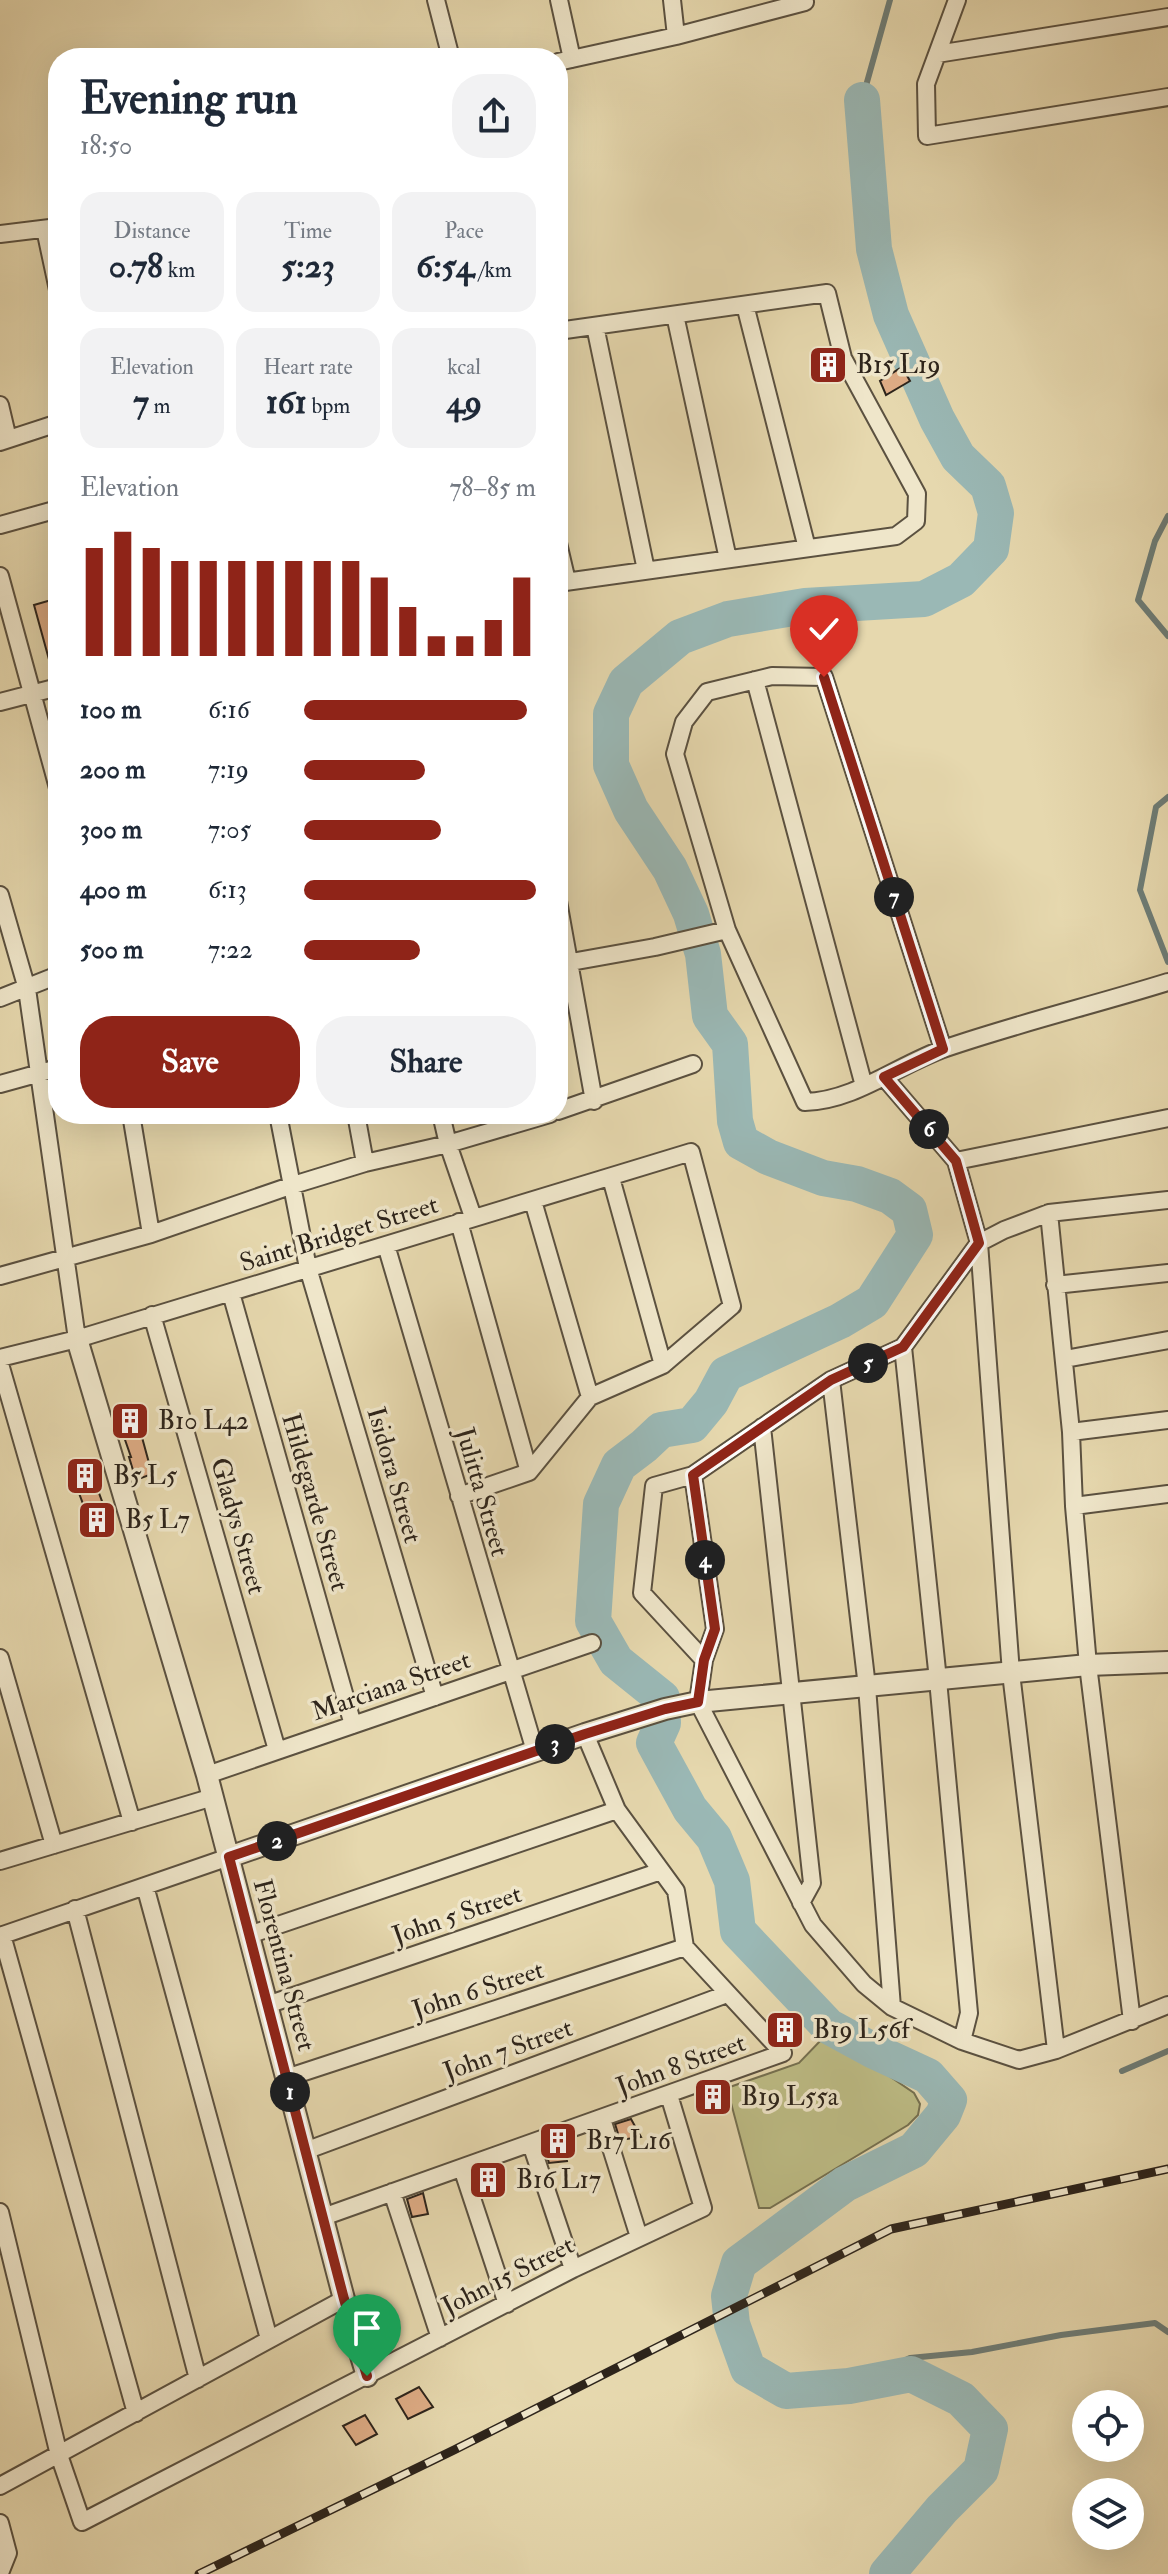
<!DOCTYPE html>
<html lang="en">
<head>
<meta charset="utf-8">
<style>
	:root { --surface:#fff; --page:#f2f2f3; --text:#1f2937; --muted:#747a83; --accent:#8f2418 }
	body { margin:0; font-family:"IM FELL Double Pica",serif; background:var(--page); color:var(--text); height:100vh; display:flex; flex-direction:column; font-size:30px; white-space:nowrap }
	* { box-sizing:border-box; margin:0 }
	p { font-size:26px; color:var(--muted) }
	.icon { flex:none; width:44px; height:44px; fill:none; stroke:currentColor; stroke-width:2; stroke-linecap:round; stroke-linejoin:round }
	.map { position:relative; flex:1; overflow:hidden }
	.panel { position:absolute; left:48px; top:48px; width:520px; height:1076px; display:flex; flex-direction:column; background:var(--surface); border-radius:32px; box-shadow:0 8px 32px #0002 }
	.panel>* { flex:none }
	.controls { position:absolute; left:1072px; top:2390px; display:grid; gap:16px }
	.controls a { display:grid; place-items:center; width:72px; height:72px; border-radius:50%; background:var(--surface); box-shadow:0 8px 32px #0002; font-size:40px }
	.pin { position:absolute; display:grid; place-items:center; width:68px; height:68px; color:#fff; margin:-82px -34px; border-radius:50% 50% 50% 0; rotate:-45deg; box-shadow:0 0 8px #0007 }
	.pin .icon { rotate:45deg }
	.km { position:absolute; width:40px; height:40px; margin:-20px; border-radius:50%; background:#222; color:#fff; font-size:22px; line-height:40px; text-align:center }
	.round { display:grid; place-items:center; flex:none; width:84px; height:84px; border-radius:32px; background:var(--page) }
	.head { display:flex; align-items:center; justify-content:space-between; height:136px; padding:0 32px }
	h1 { font-size:44px; font-weight:800; line-height:60px }
	.stats { display:grid; grid-template-columns:repeat(3,1fr); gap:12px; height:136px; padding:8px 32px }
	.stats div { display:grid; align-content:center; border-radius:20px; background:var(--page); text-align:center }
	.stats b { font-size:34px; font-weight:800 }
	.stats small { font-size:22px; font-weight:400 }
	.stats p { font-size:22px }
	.chart { height:224px; padding:16px 32px }
	.chart p { display:flex; justify-content:space-between }
	.chart svg { width:100%; height:144px; margin-top:8px; stroke:var(--accent); stroke-width:6 }
	.cta { display:flex; gap:16px; margin-top:auto; padding:16px 32px }
	.cta a { flex:1; height:92px; border-radius:32px; background:var(--accent); color:#fff; font-size:32px; font-weight:800; line-height:92px; text-align:center }
	.cta a+a { background:var(--page); color:var(--text) }
	ul { padding:0 32px; list-style:none; font-size:26px }
	li { display:grid; grid-template-columns:128px 96px 1fr; align-items:center; height:60px }
	li i { height:20px; border-radius:10px; background:var(--accent) }
	.map>svg:first-child { display:block }
	.green { fill:#bdbc85; stroke:#757050; stroke-width:2 }
	.lines { fill:none; stroke-linecap:round; stroke-linejoin:round }
	.stream { stroke:#6e7d77; stroke-width:6 }
	.river { stroke:#9ab8b5; stroke-width:36 }
	.building { fill:#deac85; stroke:#2d241b; stroke-width:2 }
	.minor-casing { stroke:#5b5140; stroke-width:20 }
	.tertiary-casing { stroke:#5b5140; stroke-width:24 }
	.minor { stroke:#efe6ca; stroke-width:16 }
	.tertiary { stroke:#efe6ca; stroke-width:20 }
	.rail-casing { stroke:#2d241b; stroke-width:9 }
	.rail { stroke:#efe6ca; stroke-width:6; stroke-dasharray:18; stroke-linecap:butt }
	.route-casing { stroke:#fff; stroke-width:16 }
	.route { stroke:#8f2418; stroke-width:10 }
	.labels { text-anchor:middle; dominant-baseline:central; stroke-width:7; stroke-linejoin:round; paint-order:stroke }
	.poi-label { font-size:26px; fill:#2d241b; stroke:#efe6ca; text-anchor:start }
	.street-label { font-size:26px; fill:#2d241b; stroke:#efe6ca }
</style>
</head>
<body>
<div class="map">
<svg width="1168" height="2574" viewBox="0 0 1168 2574">
	<rect width="100%" height="100%" fill="#e6d8ae"/>
	<filter id="stains"><feTurbulence type="fractalNoise" baseFrequency=".0025" numOctaves="4"/><feColorMatrix values="0 0 0 0 .2 0 0 0 0 .09 0 0 0 0 .02 0 0 0 .5 -.17"/></filter>
	<radialGradient id="worn" r=".72"><stop offset=".6" stop-color="#630" stop-opacity="0"/><stop offset="1" stop-color="#630" stop-opacity=".3"/></radialGradient>
	<!-- green -->
	<path class="green" d="M 823,2038 L 848,2048 L 914,2093 L 920,2104 L 918,2115 L 908,2125 L 770,2208 L 759,2208 L 727,2088 L 799,2063 Z"/>
	<g class="lines">
		<!-- stream -->
		<path class="stream" d="M 862,100 L 890,0
			M 1168,516 L 1155,541 L 1138,600 L 1168,636
			M 1168,797 L 1156,807 L 1140,890 L 1168,962
			M 1122,2071 L 1168,2051
			M 856,2385 L 910,2358 L 972,2352 L 1061,2335 L 1155,2323 L 1168,2332"/>
		<!-- river -->
		<path class="river" d="M 862,100 L 874,249 L 891,315 L 937,419 L 958,457 L 988,486 L 996,513 L 991,549 L 961,580 L 924,599 L 805,606 L 728,619 L 680,637 L 626,682 L 611,714 L 611,765 L 631,810 L 670,869 L 691,914 L 703,954 L 710,1016 L 730,1044 L 735,1121 L 741,1142 L 768,1157 L 823,1178 L 857,1184 L 890,1196 L 909,1210 L 915,1235 L 872,1302 L 840,1321 L 726,1374 L 711,1402 L 692,1425 L 661,1430 L 644,1446 L 619,1465 L 601,1504 L 593,1621 L 616,1661 L 662,1698 L 663,1723 L 654,1743 L 690,1809 L 714,1838 L 732,1881 L 738,1931 L 828,2026 L 874,2051 L 928,2076 L 949,2100 L 943,2115 L 914,2150 L 845,2184 L 739,2263 L 729,2296 L 732,2324 L 748,2369 L 786,2391 L 849,2386 L 911,2374 L 961,2399 L 990,2429 L 981,2470 L 942,2509 L 887,2574"/>
	</g>
	<!-- building -->
	<path class="building" d="M 830,351 L 838,372 L 823,380 L 812,361 Z
		M 902,367 L 910,381 L 886,395 L 880,381 Z
		M 58,598 L 58,673 L 53,674 L 34,605 Z
		M 136,1408 L 144,1429 L 140,1430 L 152,1474 L 136,1480 L 129,1457 L 131,1457 L 116,1414 Z
		M 94,1465 L 99,1484 L 96,1485 L 112,1528 L 87,1535 L 83,1513 L 86,1512 L 70,1469 Z
		M 787,2019 L 798,2034 L 787,2041 L 773,2026 Z
		M 721,2087 L 729,2099 L 706,2108 L 697,2095 Z
		M 631,2119 L 641,2137 L 620,2140 L 615,2124 Z
		M 564,2143 L 567,2161 L 549,2163 L 545,2150 Z
		M 492,2170 L 498,2185 L 482,2189 L 478,2175 Z
		M 423,2193 L 428,2214 L 412,2217 L 407,2199 Z
		M 419,2387 L 433,2407 L 408,2419 L 396,2399 Z
		M 365,2415 L 377,2434 L 356,2445 L 343,2426 Z"/>
	<g class="lines">
		<defs>
			<path id="minor" d="M 436,0 L 451,58
				M 559,0 L 572,59
				M 672,0 L 676,36
				M 957,0 L 926,84 L 927,136 L 1168,97
				M 937,54 L 1168,17
				M 558,62 L 676,36 L 805,2 L 804,0
				M 45,229 L 58,290
				M 0,234 L 58,227
				M 745,305 L 807,548
				M 675,315 L 728,559
				M 595,326 L 646,570
				M 558,331 L 827,293 L 843,358 L 917,494 L 916,521 L 896,536 L 558,583
				M 0,405 L 8,439
				M 0,442 L 58,423
				M 0,525 L 58,509
				M 558,543 L 567,581
				M 0,576 L 58,788
				M 755,680 L 864,1086
				M 0,702 L 58,687
				M 0,895 L 27,989 L 77,1339
				M 558,901 L 594,1101
				M 560,964 L 655,947 L 727,930
				M 0,998 L 58,975
				M 943,1049 L 824,677 L 772,676 L 707,692 L 684,722 L 675,754 L 727,930 L 805,1102 C 855,1101 899,1064 946,1048 C 1019,1023 1094,1005 1168,982
				M 884,1077 L 956,1161 L 979,1243 L 1011,1673 L 1056,2050
				M 0,1084 L 58,1068
				M 558,1111 L 693,1064
				M 131,1114 L 151,1234
				M 278,1114 L 308,1268 L 435,1697
				M 356,1114 L 365,1163
				M 441,1114 L 448,1144 L 473,1217
				M 956,1161 L 1168,1118
				M 611,1178 L 663,1365
				M 533,1201 L 590,1397
				M 1049,1213 L 1071,1432 L 1074,1506 L 1088,1665 L 1132,2021
				M 459,1222 L 529,1472
				M 386,1245 L 535,1751
				M 0,1276 L 151,1234 L 290,1186 L 365,1163 L 448,1144 L 550,1114
				M 1055,1285 L 1168,1273
				M 231,1293 L 353,1725
				M 152,1315 L 277,1750
				M 903,1347 L 938,1680 L 969,2013 L 962,2041
				M 0,1358 L 77,1339 L 691,1152 L 732,1306 L 663,1365 L 590,1397 L 529,1472 L 459,1496
				M 1065,1359 L 1168,1340
				M 0,1364 L 132,1822
				M 831,1380 L 867,1687 L 892,2007
				M 762,1427 L 812,1883 L 801,1903
				M 1071,1432 L 1168,1420
				M 693,1475 L 715,1629 L 704,1660 L 698,1702 L 813,1925 L 864,1984 L 892,2007 L 962,2041 L 1019,2060 L 1056,2050 L 1168,2005
				M 1074,1506 L 1168,1494
				M 0,1658 L 54,1845
				M 704,1660 L 642,1593 L 654,1486 L 693,1475 L 831,1380 L 903,1347 L 979,1243 L 1004,1230 L 1049,1213 L 1168,1200
				M 207,1775 L 592,1643
				M 0,1861 L 213,1797
				M 145,1886 L 269,2339
				M 75,1909 L 198,2379
				M 2,1935 L 136,2413
				M 249,1935 L 617,1810
				M 0,1936 L 229,1857
				M 267,2005 L 661,1871
				M 286,2078 L 685,1947
				M 602,2119 L 639,2237
				M 531,2144 L 573,2269
				M 305,2151 L 727,1994
				M 462,2168 L 507,2304
				M 392,2192 L 440,2338
				M 0,2212 L 59,2455 L 82,2522 L 573,2269 L 703,2208 L 669,2095
				M 323,2217 L 783,2053 L 685,1947 L 676,1891 L 617,1810 L 585,1734
				M 0,2486 L 344,2299
				M 0,2523 L 8,2553 L 0,2573"/>
			<path id="tertiary" d="M 77,1339 L 207,1775 L 344,2299 L 367,2376
				M 229,1857 L 585,1734 L 665,1709 L 698,1702 L 1088,1665 L 1168,1662"/>
		</defs>
		<!-- minor casing -->
		<use href="#minor" class="minor-casing"/>
		<!-- tertiary casing -->
		<use href="#tertiary" class="tertiary-casing"/>
		<!-- minor -->
		<use href="#minor" class="minor"/>
		<!-- tertiary -->
		<use href="#tertiary" class="tertiary"/>
		<defs>
			<path id="rail" d="M 199,2574 L 454,2450 L 891,2229 L 1168,2169"/>
		</defs>
		<!-- rail casing -->
		<use href="#rail" class="rail-casing"/>
		<!-- rail -->
		<use href="#rail" class="rail"/>
	</g>
	<g class="lines">
		<defs>
			<path id="route" d="M 367,2376 L 344,2299 L 229,1857 L 585,1734 L 665,1709 L 698,1702 L 704,1660 L 715,1629 L 693,1475 L 831,1380 L 903,1347 L 979,1243 L 956,1161 L 884,1077 L 943,1049 L 824,677"/>
		</defs>
		<!-- route casing -->
		<use href="#route" class="route-casing"/>
		<!-- route -->
		<use href="#route" class="route"/>
	</g>
	<!-- icons -->
	<defs>
		<symbol id="building-square" viewBox="-11 -11 22 22"><rect x="-9" y="-9" width="18" height="18" rx="4" fill="#8f2418" stroke="#efe6ca"/><path d="M-4-6H4V6H1V3H-1V6H-4ZM-2.5-4.3h1.7v1.8h-1.7ZM.8-4.3h1.7v1.8H.8ZM-2.5-1h1.7V.8h-1.7ZM.8-1h1.7V.8H.8Z" fill="#fff"/></symbol>
	</defs>
	<g fill-rule="evenodd">
		<use href="#building-square" x="806" y="343" width="44" height="44"/>
		<use href="#building-square" x="108" y="1399" width="44" height="44"/>
		<use href="#building-square" x="63" y="1454" width="44" height="44"/>
		<use href="#building-square" x="75" y="1498" width="44" height="44"/>
		<use href="#building-square" x="763" y="2008" width="44" height="44"/>
		<use href="#building-square" x="691" y="2075" width="44" height="44"/>
		<use href="#building-square" x="536" y="2119" width="44" height="44"/>
		<use href="#building-square" x="466" y="2158" width="44" height="44"/>
	</g>
	<g class="labels">
		<!-- poi labels -->
		<g class="poi-label">
			<text x="856" y="365">B15 L19</text>
			<text x="158" y="1421">B10 L42</text>
			<text x="113" y="1476">B5 L5</text>
			<text x="125" y="1520">B5 L7</text>
			<text x="813" y="2030">B19 L56f</text>
			<text x="741" y="2097">B19 L55a</text>
			<text x="586" y="2141">B17 L16</text>
			<text x="516" y="2180">B16 L17</text>
		</g>
		<!-- street labels -->
		<g class="street-label">
			<text transform="translate(339 1234) rotate(-17)">Saint Bridget Street</text>
			<text transform="translate(394 1475) rotate(74)">Isidora Street</text>
			<text transform="translate(482 1492) rotate(74)">Julitta Street</text>
			<text transform="translate(315 1502) rotate(74)">Hildegarde Street</text>
			<text transform="translate(238 1526) rotate(74)">Gladys Street</text>
			<text transform="translate(391 1686) rotate(-19)">Marciana Street</text>
			<text transform="translate(457 1915) rotate(-19)">John 5 Street</text>
			<text transform="translate(284 1965) rotate(75)">Florentina Street</text>
			<text transform="translate(478 1990) rotate(-18)">John 6 Street</text>
			<text transform="translate(508 2050) rotate(-20)">John 7 Street</text>
			<text transform="translate(681 2065) rotate(-20)">John 8 Street</text>
			<text transform="translate(508 2276) rotate(-27)">John 15 Street</text>
		</g>
	</g>
	<rect width="100%" height="100%" filter="url(#stains)"/>
	<rect width="100%" height="100%" fill="url(#worn)"/>
</svg>
<div class="controls">
<a><svg class="icon" aria-label="locate" viewBox="0 0 24 24"><circle cx="12" cy="12" r="6"/><path d="M12 2v4M12 18v4M2 12h4M18 12h4"/></svg></a>
<a><svg class="icon" aria-label="layers" viewBox="0 0 24 24"><path d="M12 4l9 5-9 5-9-5zM3 14l9 5 9-5"/></svg></a>
</div>
<div class="pin" style="left:367px;top:2376px;background:#1e9e55"><svg class="icon" aria-label="arrive" viewBox="0 0 24 24"><path d="M6 21V4h12l-3 4 3 4H6"/></svg></div>
<div class="pin" style="left:824px;top:677px;background:#d93025"><svg class="icon" aria-label="check" viewBox="0 0 24 24"><path d="M5 12l5 5 9-10"/></svg></div>
<b class="km" style="left:290px;top:2092px">1</b>
<b class="km" style="left:277px;top:1841px">2</b>
<b class="km" style="left:555px;top:1744px">3</b>
<b class="km" style="left:705px;top:1560px">4</b>
<b class="km" style="left:868px;top:1363px">5</b>
<b class="km" style="left:929px;top:1129px">6</b>
<b class="km" style="left:894px;top:897px">7</b>
<section class="panel">
<div class="head"><div><h1>Evening run</h1><p>18:50</p></div><a class="round"><svg class="icon" aria-label="share" viewBox="0 0 24 24"><path d="M12 15V3M7 8l5-5 5 5M5 13v7h14v-7"/></svg></a></div>
<div class="stats">
<div><p>Distance</p><b>0.78<small> km</small></b></div>
<div><p>Time</p><b>5:23</b></div>
<div><p>Pace</p><b>6:54<small> /km</small></b></div>
</div>
<div class="stats">
<div><p>Elevation</p><b>7<small> m</small></b></div>
<div><p>Heart rate</p><b>161<small> bpm</small></b></div>
<div><p>kcal</p><b>49</b></div>
</div>
<div class="chart"><p><span>Elevation</span>78–85 m</p>
<svg viewBox="0 0 160 44" preserveAspectRatio="none"><path d="M5 44V11M15 44V6M25 44V11M35 44V15M45 44V15M55 44V15M65 44V15M75 44V15M85 44V15M95 44V15M105 44V20M115 44V29M125 44V38M135 44V38M145 44V33M155 44V20"/></svg>
</div>
<ul>
<li><b>100 m</b>6:16<i style="width:96%"></i></li>
<li><b>200 m</b>7:19<i style="width:52%"></i></li>
<li><b>300 m</b>7:05<i style="width:59%"></i></li>
<li><b>400 m</b>6:13<i style="width:100%"></i></li>
<li><b>500 m</b>7:22<i style="width:50%"></i></li>
</ul>
<div class="cta"><a>Save</a><a>Share</a></div>
</section>
</div>
</body>
</html>
